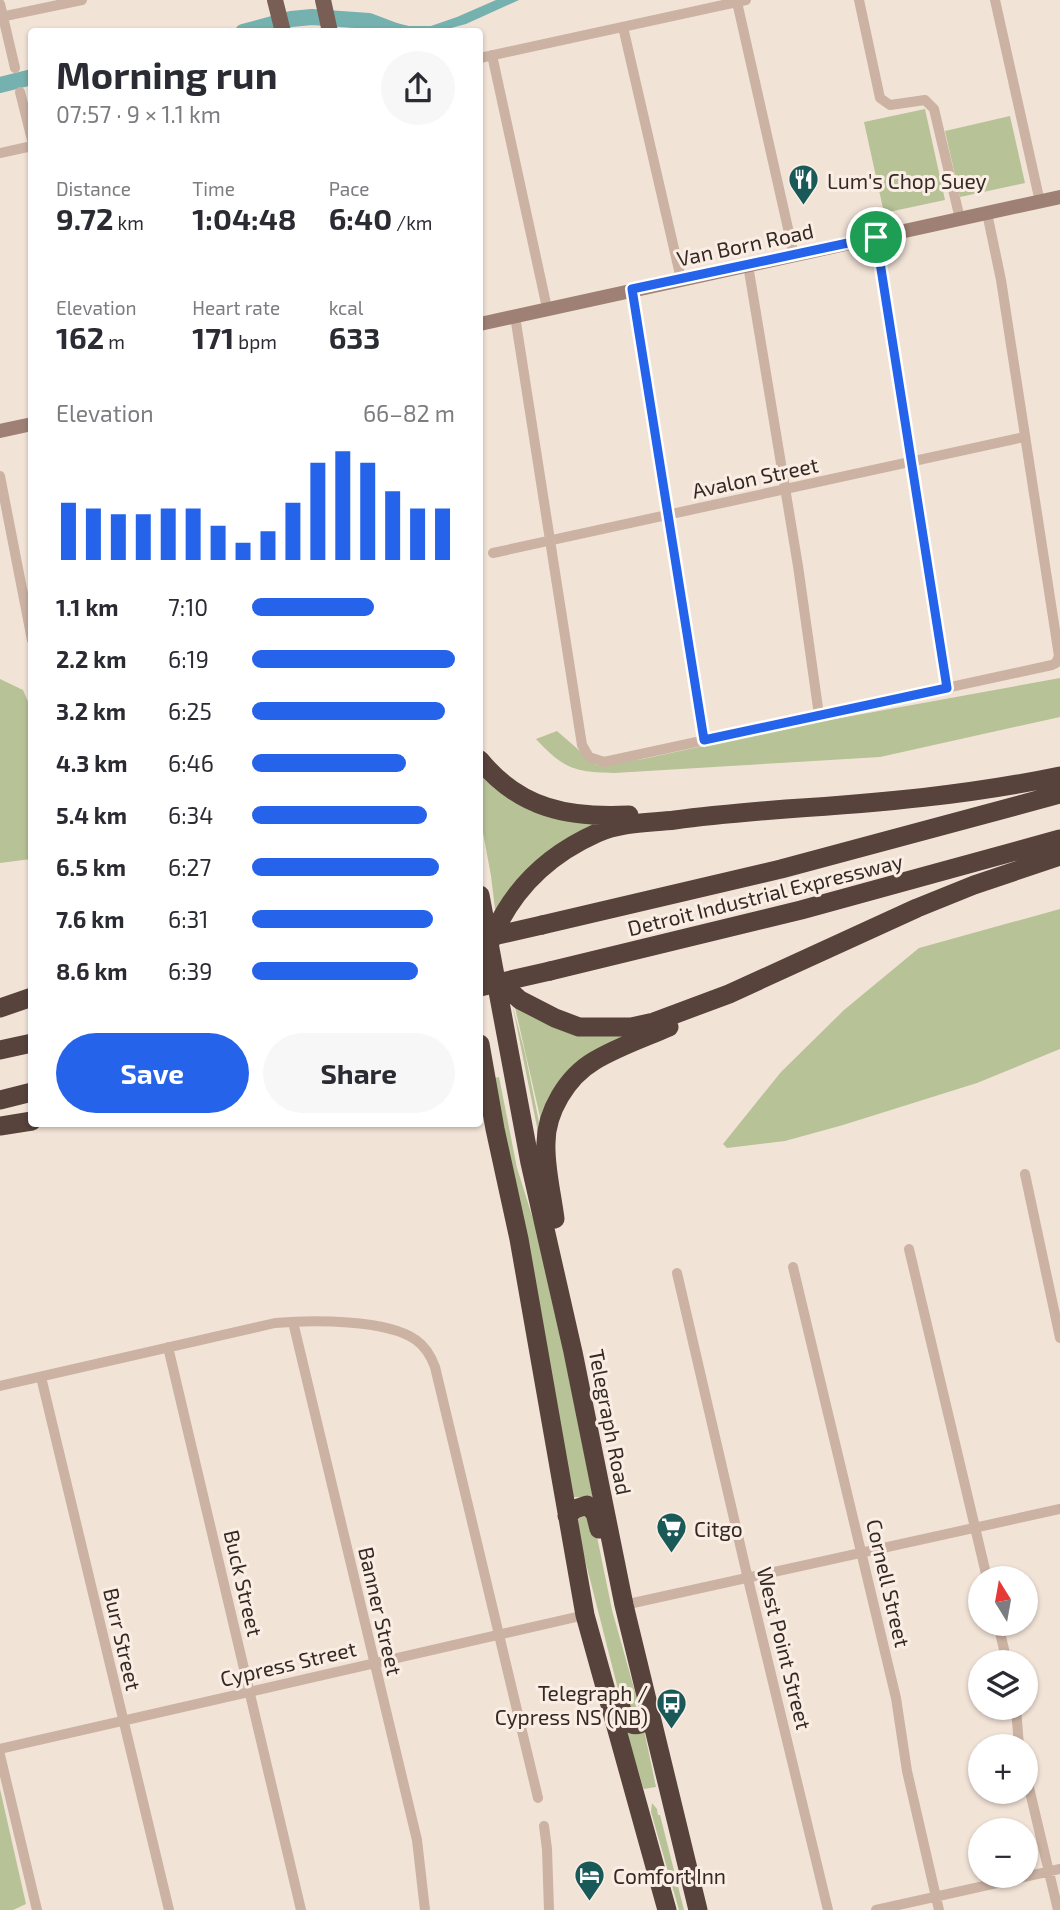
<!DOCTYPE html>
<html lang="en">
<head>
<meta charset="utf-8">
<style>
	:root { --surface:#fff; --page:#f7f7f7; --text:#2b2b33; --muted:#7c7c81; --accent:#2563eb }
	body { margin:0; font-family:"Exo 2",sans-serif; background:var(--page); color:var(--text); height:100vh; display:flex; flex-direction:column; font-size:26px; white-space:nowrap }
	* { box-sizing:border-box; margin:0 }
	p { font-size:23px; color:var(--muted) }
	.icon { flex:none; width:38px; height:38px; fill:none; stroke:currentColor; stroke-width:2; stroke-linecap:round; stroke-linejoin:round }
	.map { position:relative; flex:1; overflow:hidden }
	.side { position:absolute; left:28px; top:28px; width:455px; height:1099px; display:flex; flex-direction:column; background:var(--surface); border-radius:7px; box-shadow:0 2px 5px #0004 }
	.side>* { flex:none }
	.needle { width:46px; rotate:349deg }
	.buttons { position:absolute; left:968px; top:1566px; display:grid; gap:14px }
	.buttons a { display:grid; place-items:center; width:70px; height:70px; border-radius:50%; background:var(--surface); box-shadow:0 2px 5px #0004; font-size:35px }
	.pin { position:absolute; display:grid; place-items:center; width:60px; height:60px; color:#fff; margin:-30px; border:4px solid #fff; border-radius:50%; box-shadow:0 2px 7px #0007 }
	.round { display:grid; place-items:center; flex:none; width:74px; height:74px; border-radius:37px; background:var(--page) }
	.summary { display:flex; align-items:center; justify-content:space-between; height:119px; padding:0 28px }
	h1 { font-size:38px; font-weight:700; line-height:52px }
	.stats { display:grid; grid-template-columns:repeat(3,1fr); gap:10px; height:119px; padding:7px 28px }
	.stats div { display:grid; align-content:center }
	.stats b { font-size:30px; font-weight:700 }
	.stats small { font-size:19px; font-weight:400 }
	.stats p { font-size:19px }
	.chart { height:196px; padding:14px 28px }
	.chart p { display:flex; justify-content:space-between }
	.chart svg { width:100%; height:126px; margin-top:7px; stroke:var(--accent); stroke-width:6 }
	.primary-button { display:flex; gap:14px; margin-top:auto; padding:14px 28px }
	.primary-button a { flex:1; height:80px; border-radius:42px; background:var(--accent); color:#fff; font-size:28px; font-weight:700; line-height:80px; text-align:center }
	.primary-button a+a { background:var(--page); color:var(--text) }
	ul { padding:0 28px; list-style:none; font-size:23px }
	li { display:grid; grid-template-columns:112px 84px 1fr; align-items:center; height:52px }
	li i { height:18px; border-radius:9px; background:var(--accent) }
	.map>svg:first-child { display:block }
	.green { fill:#b7c297 }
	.water { fill:#75b1ae }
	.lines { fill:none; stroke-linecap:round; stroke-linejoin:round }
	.river { stroke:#75b1ae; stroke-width:16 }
	.street { stroke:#cbb2a3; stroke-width:10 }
	.secondary { stroke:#9f8074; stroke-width:14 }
	.primary { stroke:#785e55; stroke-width:16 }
	.highway { stroke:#57423c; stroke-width:19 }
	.highway-bridge { stroke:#57423c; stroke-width:19 }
	.route-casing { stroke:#fff; stroke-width:14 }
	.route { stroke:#2563eb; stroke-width:9 }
	.labels { text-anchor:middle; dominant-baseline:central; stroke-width:6; stroke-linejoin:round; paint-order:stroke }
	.poi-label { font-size:21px; fill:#352925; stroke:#faeee4; text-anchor:start }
	.street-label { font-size:21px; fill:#352925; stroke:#faeee4 }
</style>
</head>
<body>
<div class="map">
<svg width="1060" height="1910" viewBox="0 0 1060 1910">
	<rect width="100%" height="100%" fill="#f2e3d7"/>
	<!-- green -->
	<path class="green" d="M 925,109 L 945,200 L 884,213 L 864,122 Z
		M 1010,116 L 1025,183 L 960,197 L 945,131 Z
		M 1060,678 L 1060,717 L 880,757 L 614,773 C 574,772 564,769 536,739 L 557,731 L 596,765 L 643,759 L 791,727 Z
		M 0,679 L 23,690 L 32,711 L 31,859 L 0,863 Z
		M 480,766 L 593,821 L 595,827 L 496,917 L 491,876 L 480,816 Z
		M 1060,909 L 1060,1049 L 977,1083 L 843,1125 L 785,1141 L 727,1148 L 723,1144 L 781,1072 L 844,1010 L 919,948 Z
		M 512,1003 L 525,1053 L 539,1122 L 538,1132 Z
		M 514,1003 L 622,1036 L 541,1121 Z
		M 499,1077 L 517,1168 L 544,1254 L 593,1497 L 573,1497 L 494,1078 Z
		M 584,1513 L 595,1527 L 612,1610 L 637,1699 L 635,1714 L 621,1701 L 581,1544 L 577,1521 Z
		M 626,1730 L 644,1730 L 656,1787 L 644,1789 L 643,1787 Z
		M 0,1789 L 26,1904 L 13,1910 L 0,1910 Z
		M 652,1803 L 657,1809 L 658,1815 L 660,1815 L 684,1910 L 679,1910 L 651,1812 Z"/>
	<!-- water -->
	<path class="water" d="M 496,0 L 519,0 L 466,24 L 440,31 L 388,31 L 370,25 L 342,23 L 340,13 L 358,14 L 409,26 L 431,26 L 457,17 Z"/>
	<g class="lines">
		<!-- river -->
		<path class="river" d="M 243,32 L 291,19 L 312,17 L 369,21 L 398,32
			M 0,85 L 32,77"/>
		<!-- street -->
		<path class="street" d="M 859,0 L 880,98 L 890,105 L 925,100 L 934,109 L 960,219
			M 995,0 L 1040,202
			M 737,2 L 794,255
			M 0,4 L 15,68
			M 0,17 L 82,0
			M 623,27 L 681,279
			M 492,55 L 547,308
			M 480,58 L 746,0
			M 20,92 L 32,140
			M 0,153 L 32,146
			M 875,237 L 947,688
			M 748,265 L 798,566 L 819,715
			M 632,289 L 704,740
			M 515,316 L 582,745 L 589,757 L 604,762 L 1052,665 L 1056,663 L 1059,656 L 1001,280 L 987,213
			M 0,476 L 32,640
			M 493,553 L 1024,437
			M 1025,1174 L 1060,1338
			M 909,1249 L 987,1578
			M 793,1267 L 896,1698 L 907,1771 L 939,1910
			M 677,1273 L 748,1579 L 828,1910
			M 293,1322 L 417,1840 L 425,1910
			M 168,1347 L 301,1910
			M 41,1377 L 169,1910
			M 0,1386 L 275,1323 C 311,1320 387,1319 416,1340 C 426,1347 431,1356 435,1367 L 538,1798
			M 624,1605 L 1060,1509
			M 998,1624 L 1007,1662
			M 1016,1708 L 1019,1746
			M 0,1749 L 585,1615
			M 0,1755 L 37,1910
			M 1026,1775 L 1058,1910
			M 544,1826 L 547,1849 L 549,1910
			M 876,1910 L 1060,1869"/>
		<!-- secondary -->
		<path class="secondary" d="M 480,324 L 1060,197
			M 0,431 L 32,424"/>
		<!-- primary -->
		<path class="primary" d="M 275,0 L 283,32
			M 323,0 L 330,32"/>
		<!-- highway -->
		<path class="highway" d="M 480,760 C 520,809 569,818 629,815
			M 480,895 L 530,1163 L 573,1352 L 624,1605 L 698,1910
			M 542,925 L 781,869 L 1060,794
			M 550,971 L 801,910 L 1060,839
			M 480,974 C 496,908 534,861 597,833 C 622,822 649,823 675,820 C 712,815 749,812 786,809 C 879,803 969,795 1060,776
			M 491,974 L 520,1000 L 555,1018 L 579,1027 L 631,1027 L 654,1022 L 729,994 L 917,908 L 974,885 L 1060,856
			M 0,1008 L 32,997
			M 480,1044 L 495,1129 L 519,1239 L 585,1615 L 667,1910
			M 0,1050 L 32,1043
			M 0,1100 L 32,1092
			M 0,1126 L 32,1121
			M 555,1219 C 552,1194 545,1168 546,1143 C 546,1112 567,1077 594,1061 C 617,1047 644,1038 669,1027
			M 567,1516 L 575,1509 L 587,1505 L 595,1513 L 599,1529
			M 619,1702 C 624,1716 629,1732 646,1721 L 652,1711"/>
		<!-- highway-bridge -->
		<path class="highway-bridge" d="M 480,939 L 542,925
			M 480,987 L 550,971"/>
	</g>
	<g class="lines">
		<defs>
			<path id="route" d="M 876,237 L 947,688 L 704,740 L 632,289 Z"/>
		</defs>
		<!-- route casing -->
		<use href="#route" class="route-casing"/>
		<!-- route -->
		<use href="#route" class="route"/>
	</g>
	<!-- icons -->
	<defs>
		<symbol id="restaurant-pin" viewBox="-11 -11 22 30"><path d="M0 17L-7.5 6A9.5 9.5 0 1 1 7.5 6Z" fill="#195958" stroke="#faeee4"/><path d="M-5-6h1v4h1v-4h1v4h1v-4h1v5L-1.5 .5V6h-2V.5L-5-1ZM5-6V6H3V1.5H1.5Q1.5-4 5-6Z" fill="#fff"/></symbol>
		<symbol id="supermarket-pin" viewBox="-11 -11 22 30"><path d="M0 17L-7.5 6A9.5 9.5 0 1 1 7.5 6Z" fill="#195958" stroke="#faeee4"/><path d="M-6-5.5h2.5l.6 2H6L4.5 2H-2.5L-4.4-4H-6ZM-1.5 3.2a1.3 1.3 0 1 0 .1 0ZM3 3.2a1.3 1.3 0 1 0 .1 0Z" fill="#fff"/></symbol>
		<symbol id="bus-pin" viewBox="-11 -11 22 30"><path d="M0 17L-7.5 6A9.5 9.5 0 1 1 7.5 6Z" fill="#195958" stroke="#faeee4"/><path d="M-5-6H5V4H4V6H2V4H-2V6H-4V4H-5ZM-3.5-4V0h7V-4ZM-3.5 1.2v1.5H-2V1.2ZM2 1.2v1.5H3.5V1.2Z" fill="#fff"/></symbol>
		<symbol id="hotel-pin" viewBox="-11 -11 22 30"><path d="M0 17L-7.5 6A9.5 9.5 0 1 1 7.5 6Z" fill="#195958" stroke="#faeee4"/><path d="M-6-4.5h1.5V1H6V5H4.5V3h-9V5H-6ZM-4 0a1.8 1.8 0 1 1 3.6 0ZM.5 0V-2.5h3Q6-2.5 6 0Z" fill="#fff"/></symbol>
	</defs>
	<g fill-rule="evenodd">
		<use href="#restaurant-pin" x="786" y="162" width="35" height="47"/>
		<use href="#supermarket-pin" x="654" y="1510" width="35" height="47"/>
		<use href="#bus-pin" x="654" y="1686" width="35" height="47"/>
		<use href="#hotel-pin" x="572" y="1858" width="35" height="47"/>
	</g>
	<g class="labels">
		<!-- poi labels -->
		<g class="poi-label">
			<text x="827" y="180">Lum's Chop Suey</text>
			<text x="694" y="1528">Citgo</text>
			<text x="648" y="1692" text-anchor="end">Telegraph /<tspan x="648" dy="24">Cypress NS (NB)</tspan></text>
			<text x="613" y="1875">Comfort Inn</text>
		</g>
		<!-- street labels -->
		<g class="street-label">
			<text transform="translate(745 244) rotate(-12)">Van Born Road</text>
			<text transform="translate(755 477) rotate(-12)">Avalon Street</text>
			<text transform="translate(765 894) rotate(-14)">Detroit Industrial Expressway</text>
			<text transform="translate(611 1422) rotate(79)">Telegraph Road</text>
			<text transform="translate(244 1583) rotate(77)">Buck Street</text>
			<text transform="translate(889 1583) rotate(77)">Cornell Street</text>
			<text transform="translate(381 1611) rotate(77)">Banner Street</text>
			<text transform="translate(123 1639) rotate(77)">Burr Street</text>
			<text transform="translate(785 1648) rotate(76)">West Point Street</text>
			<text transform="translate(288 1663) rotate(-13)">Cypress Street</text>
		</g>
	</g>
</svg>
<div class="buttons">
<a><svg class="needle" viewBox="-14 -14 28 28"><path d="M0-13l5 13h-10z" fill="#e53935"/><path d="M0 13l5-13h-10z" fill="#7c7c81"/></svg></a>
<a><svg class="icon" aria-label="layers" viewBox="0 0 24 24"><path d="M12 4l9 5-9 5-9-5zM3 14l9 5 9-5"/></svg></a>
<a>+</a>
<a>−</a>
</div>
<div class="pin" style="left:876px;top:237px;background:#1e9e55"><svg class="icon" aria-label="arrive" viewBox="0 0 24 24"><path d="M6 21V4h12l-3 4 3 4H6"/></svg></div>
<section class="side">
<div class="summary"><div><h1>Morning run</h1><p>07:57 · 9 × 1.1 km</p></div><a class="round"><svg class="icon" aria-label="share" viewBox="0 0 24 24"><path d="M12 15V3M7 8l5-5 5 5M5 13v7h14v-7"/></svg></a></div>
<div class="stats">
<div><p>Distance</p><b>9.72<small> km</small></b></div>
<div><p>Time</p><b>1:04:48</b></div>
<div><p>Pace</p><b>6:40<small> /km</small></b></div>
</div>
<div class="stats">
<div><p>Elevation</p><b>162<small> m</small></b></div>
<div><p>Heart rate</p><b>171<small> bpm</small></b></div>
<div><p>kcal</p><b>633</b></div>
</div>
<div class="chart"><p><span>Elevation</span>66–82 m</p>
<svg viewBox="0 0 160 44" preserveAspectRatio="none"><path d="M5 44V24M15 44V26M25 44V28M35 44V28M45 44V26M55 44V26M65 44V32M75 44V38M85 44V34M95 44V24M105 44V10M115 44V6M125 44V10M135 44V20M145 44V26M155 44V26"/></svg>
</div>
<ul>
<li><b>1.1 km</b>7:10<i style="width:60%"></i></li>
<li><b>2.2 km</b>6:19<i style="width:100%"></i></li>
<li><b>3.2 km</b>6:25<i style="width:95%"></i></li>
<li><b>4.3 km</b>6:46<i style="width:76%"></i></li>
<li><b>5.4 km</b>6:34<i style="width:86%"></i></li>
<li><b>6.5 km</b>6:27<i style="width:92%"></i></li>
<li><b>7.6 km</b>6:31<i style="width:89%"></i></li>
<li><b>8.6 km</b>6:39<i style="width:82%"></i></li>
</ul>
<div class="primary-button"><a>Save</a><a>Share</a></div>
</section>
</div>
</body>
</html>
